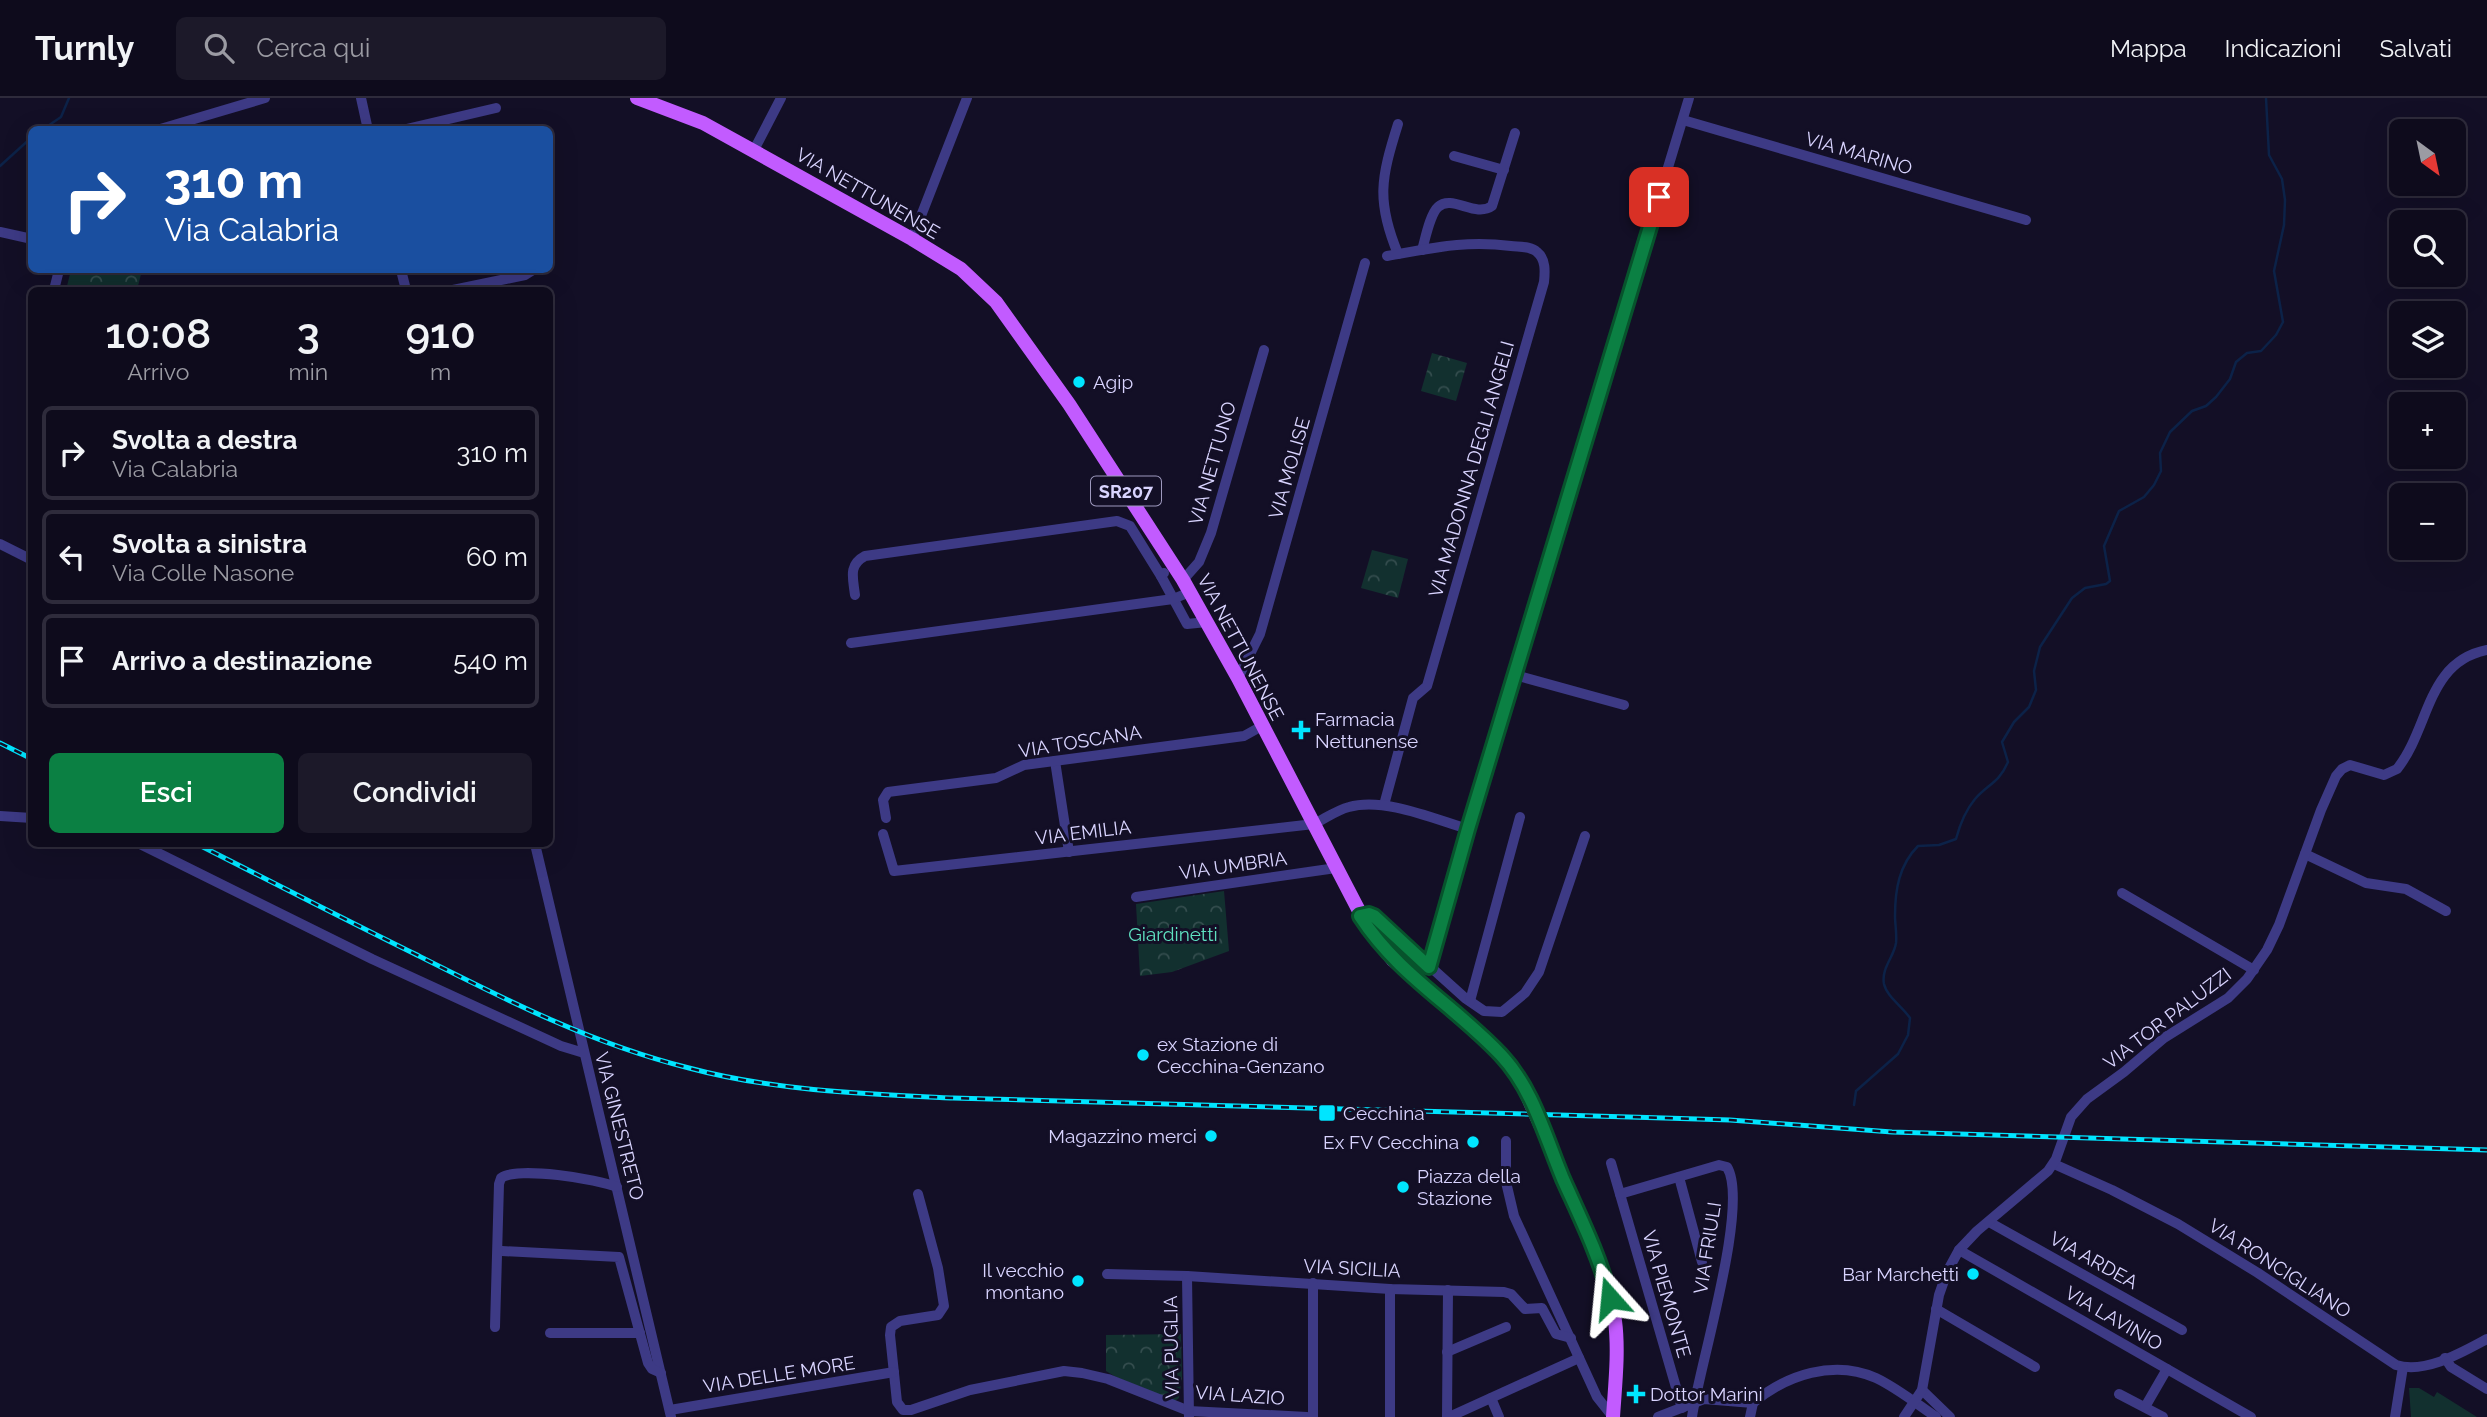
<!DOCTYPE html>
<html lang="it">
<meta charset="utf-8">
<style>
body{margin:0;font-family:Raleway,sans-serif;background:#1c1929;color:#f1f3f6;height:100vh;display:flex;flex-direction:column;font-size:26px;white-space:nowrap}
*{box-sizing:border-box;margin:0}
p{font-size:23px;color:#9b9ba3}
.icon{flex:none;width:38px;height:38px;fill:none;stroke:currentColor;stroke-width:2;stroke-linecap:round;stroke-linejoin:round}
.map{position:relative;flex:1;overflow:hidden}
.drawer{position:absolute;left:28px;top:189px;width:525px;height:560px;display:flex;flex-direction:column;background:#0e0b1c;border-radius:10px;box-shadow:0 7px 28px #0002,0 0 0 2px #2e2b3b}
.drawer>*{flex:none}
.guide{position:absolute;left:28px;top:28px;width:525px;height:147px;border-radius:10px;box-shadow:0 7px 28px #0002,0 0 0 2px #2e2b3b;background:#1a4fa0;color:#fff;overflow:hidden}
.needle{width:46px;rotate:147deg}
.fabs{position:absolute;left:2389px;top:21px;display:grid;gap:14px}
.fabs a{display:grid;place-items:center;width:77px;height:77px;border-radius:10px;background:#0e0b1c;box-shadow:0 7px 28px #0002,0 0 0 2px #2e2b3b;font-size:35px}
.pin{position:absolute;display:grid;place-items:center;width:60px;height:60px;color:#fff;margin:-30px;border-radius:14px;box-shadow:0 4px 10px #0006}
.me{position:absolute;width:77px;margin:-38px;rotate:342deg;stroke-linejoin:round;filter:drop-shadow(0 0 5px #0008)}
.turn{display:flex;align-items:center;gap:24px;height:147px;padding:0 21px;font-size:32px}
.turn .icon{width:91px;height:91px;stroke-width:2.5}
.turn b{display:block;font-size:49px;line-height:60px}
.eta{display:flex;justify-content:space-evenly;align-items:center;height:119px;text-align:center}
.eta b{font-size:42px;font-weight:600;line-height:49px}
.button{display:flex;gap:14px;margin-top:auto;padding:14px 21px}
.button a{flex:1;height:80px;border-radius:10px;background:#0b8043;color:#fff;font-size:28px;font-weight:600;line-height:80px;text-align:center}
.button a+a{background:#1c1929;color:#f1f3f6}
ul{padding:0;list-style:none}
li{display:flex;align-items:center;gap:21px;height:94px;margin:0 14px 10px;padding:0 7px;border:4px solid #2e2b3b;border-radius:10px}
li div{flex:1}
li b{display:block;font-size:26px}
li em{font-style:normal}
header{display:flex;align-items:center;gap:42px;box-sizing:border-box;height:98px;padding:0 35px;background:#0e0b1c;border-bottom:2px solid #2e2b3b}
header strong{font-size:33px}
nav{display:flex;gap:38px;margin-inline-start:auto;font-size:24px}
.search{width:490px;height:63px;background:#1c1929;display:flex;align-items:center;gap:18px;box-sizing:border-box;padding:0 24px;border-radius:10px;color:#9b9ba3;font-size:26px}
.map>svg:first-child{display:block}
.grass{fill:#12302f}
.park{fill:url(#park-crowns)}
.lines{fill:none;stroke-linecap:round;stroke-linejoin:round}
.stream{stroke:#0c2248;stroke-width:2.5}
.minor{stroke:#3d3a85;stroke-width:10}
.major{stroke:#c25bff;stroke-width:14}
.rail-casing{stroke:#00e5ff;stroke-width:5}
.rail{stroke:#130f26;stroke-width:2.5;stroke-dasharray:8;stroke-linecap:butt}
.major-bridge{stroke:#c25bff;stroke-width:14}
.route-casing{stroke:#07532c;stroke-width:18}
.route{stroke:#0b8043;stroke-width:12}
.poi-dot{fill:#00e5ff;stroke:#130f26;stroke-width:2.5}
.labels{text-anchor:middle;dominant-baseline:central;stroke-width:6;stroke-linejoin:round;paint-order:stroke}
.shield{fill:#130f26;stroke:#9e99be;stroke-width:2}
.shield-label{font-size:18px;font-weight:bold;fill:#d9d4ff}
.street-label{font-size:19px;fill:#d9d4ff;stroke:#130f26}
.poi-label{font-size:19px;fill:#d9d4ff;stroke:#130f26;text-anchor:start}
.park-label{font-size:19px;fill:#5fe0c0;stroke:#130f26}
</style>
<header>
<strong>Turnly</strong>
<div class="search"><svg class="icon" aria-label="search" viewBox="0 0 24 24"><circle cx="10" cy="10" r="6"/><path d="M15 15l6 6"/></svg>Cerca qui</div>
<nav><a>Mappa</a><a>Indicazioni</a><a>Salvati</a></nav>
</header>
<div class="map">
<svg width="2487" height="1319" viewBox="0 0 2487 1319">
<defs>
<pattern id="park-crowns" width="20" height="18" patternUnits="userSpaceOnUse" patternTransform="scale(1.75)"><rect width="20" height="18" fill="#12302f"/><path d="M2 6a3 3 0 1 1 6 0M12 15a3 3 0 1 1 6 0" fill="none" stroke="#344d4e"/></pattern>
</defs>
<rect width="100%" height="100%" fill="#130f26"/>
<path class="grass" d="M2409 1290H2419L2434 1299 2437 1294 2477 1319H2411Z"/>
<g class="park">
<path d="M71 172H142L137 192H66Z"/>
<path d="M1432 255 1467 265 1456 303 1421 293Z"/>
<path d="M1372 452 1408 461 1398 500 1361 490Z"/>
<path d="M1224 793 1229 853 1172 874 1140 878 1136 806Z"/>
<path d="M1181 1236 1182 1280 1179 1300 1175 1303 1116 1279 1106 1273V1237Z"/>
</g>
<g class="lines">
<g class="stream">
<path d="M42 32 61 19 69 0"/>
<path d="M0 68 32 39"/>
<path d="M1854 1007 1856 993 1898 956 1908 937 1910 920C1903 909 1887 899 1884 886 1881 870 1894 859 1896 845 1897 836 1895 826 1895 818 1895 792 1899 767 1918 748L1939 747 1956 741C1960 726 1965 713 1975 701 1988 686 1999 685 2008 664L2002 644 2014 624 2029 609 2036 592 2034 573 2040 549 2072 500 2085 490 2106 486 2110 483 2104 448 2119 413 2144 399 2154 387 2161 373 2160 355 2170 334 2192 313 2206 308 2216 299 2230 281 2236 264 2247 255 2261 253 2276 237 2283 224 2274 173 2284 127 2285 102 2282 81 2269 57 2266 0"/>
</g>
<g class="minor">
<path d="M361 0 368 32"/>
<path d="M1683 22 2026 122"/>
<path d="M1398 26C1381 80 1376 103 1398 156"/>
<path d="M157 32 265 0"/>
<path d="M402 32 496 10"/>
<path d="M754 52 781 0"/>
<path d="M1454 58 1504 72"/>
<path d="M0 134 32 141"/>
<path d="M912 141 967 0"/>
<path d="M1422 152C1425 142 1430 116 1438 109 1452 96 1475 120 1492 108L1515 35"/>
<path d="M401 172 406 192"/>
<path d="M54 192 59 172"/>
<path d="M453 192 525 177 533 172"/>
<path d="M32 267V283"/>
<path d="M0 446 32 462"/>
<path d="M1164 475 1161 478 1187 526 1207 524"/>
<path d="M1183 482 1199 464 1211 435 1264 252"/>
<path d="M855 497C853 480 848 467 865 458L1117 423 1130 428 1161 478"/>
<path d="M851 545 1173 501 1190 494"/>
<path d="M1515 577 1624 607"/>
<path d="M1238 580 1260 536 1365 165"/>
<path d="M1055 663 1069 754"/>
<path d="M1384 707 1413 600 1427 588 1544 184C1545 174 1546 161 1537 154 1531 148 1520 149 1511 148 1465 142 1433 150 1387 158"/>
<path d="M0 718 32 720"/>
<path d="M886 720 883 702 888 694 996 680 1024 667 1244 638 1262 628"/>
<path d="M883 736 894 773 1314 726C1326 720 1337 712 1349 709 1384 699 1434 721 1468 731"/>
<path d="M140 746 372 861 561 948 584 955"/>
<path d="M535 746 671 1319"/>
<path d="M2305 756 2366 785 2406 791 2446 813"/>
<path d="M2122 795 2254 872"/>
<path d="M1136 799 1336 770"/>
<path d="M1360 818 1367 816 1374 818 1465 900 1484 913 1502 914 1525 895 1539 874 1585 738"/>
<path d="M1429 869 1468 731 1689 0"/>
<path d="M1470 903 1520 719"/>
<path d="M1506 1043V1084L1514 1118 1597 1299 1613 1319"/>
<path d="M1611 1065 1682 1310"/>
<path d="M2054 1066 2112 1092 2178 1126 2258 1175 2396 1267C2425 1276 2461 1255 2487 1241"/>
<path d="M1679 1079 1702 1164"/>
<path d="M918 1096 938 1170 944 1208 938 1217 900 1223 891 1229 890 1237 897 1304 903 1312H911L970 1292 1064 1273 1082 1275 1108 1281 1189 1313 1307 1319"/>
<path d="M1620 1096 1719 1067 1727 1069C1750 1106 1699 1269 1692 1319"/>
<path d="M1989 1124 2182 1232"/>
<path d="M1959 1152 2251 1319"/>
<path d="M502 1153 619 1159 648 1265 652 1271 661 1275"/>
<path d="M1107 1176 1187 1178 1390 1191 1504 1194 1511 1196 1525 1211 1542 1210 1556 1236 1571 1240"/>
<path d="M1187 1178 1189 1319"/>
<path d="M1313 1185V1319"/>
<path d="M1936 1211 2035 1269"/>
<path d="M495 1229 499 1086 501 1080C517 1068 598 1081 617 1089"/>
<path d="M550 1235H640"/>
<path d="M1447 1254 1506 1229"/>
<path d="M2445 1260 2451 1269 2487 1291"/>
<path d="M1922 1292 1950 1319"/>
<path d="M2119 1296 2163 1319"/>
<path d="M1491 1300 1499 1319"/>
<path d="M2145 1309 2167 1271"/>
<path d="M670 1312 894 1274"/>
<path d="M1390 1319V1191"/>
<path d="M1447 1319 1448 1192"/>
<path d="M1449 1319 1579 1260"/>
<path d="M1658 1319 1704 1301 1753 1305C1786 1277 1834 1261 1876 1280 1897 1290 1917 1306 1936 1319"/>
<path d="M1750 1319 1753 1305"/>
<path d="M1904 1319 1922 1292 1939 1197 1947 1174 1959 1152 1977 1133 2048 1073 2056 1061 2071 1019 2087 1001 2124 974 2164 940 2228 900 2247 881 2267 852 2279 827 2321 712 2336 678 2342 671 2350 667 2384 677 2397 671C2430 630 2426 564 2487 552"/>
<path d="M2395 1319 2403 1269"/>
</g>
<g class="major">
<path d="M637 0 703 25 912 141 961 171 996 204 1069 306 1183 482 1238 580 1370 834 1393 862 1472 931"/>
<path d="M1556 1062C1576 1115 1606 1166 1615 1223 1619 1253 1615 1288 1613 1319"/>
</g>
<g class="rail-casing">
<g id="rail">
<path d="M0 645 32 661"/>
<path d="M197 746C270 783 342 820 415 856 504 901 592 946 689 970 775 993 865 996 953 1000L1664 1020 1730 1022 1892 1034 2487 1052"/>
</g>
</g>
<use href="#rail" class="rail"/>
<path class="major-bridge" d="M1472 931 1503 959 1521 984 1556 1062"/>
</g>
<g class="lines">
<g class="route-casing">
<path id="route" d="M1610 1200C1600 1159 1580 1119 1563 1081 1545 1038 1533 991 1501 957 1454 907 1399 878 1360 818L1369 816 1374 818 1429 869 1468 731 1659 99"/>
</g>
<use href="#route" class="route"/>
</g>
<g class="poi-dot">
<circle cx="1079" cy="284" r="7"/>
<path d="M1297.5 621.5h7v7h7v7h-7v7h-7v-7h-7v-7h7z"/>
<circle cx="1143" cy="957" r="7"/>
<rect x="1318" y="1006" width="18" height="18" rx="3.5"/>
<circle cx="1211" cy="1038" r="7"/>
<circle cx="1473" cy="1044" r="7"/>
<circle cx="1403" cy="1089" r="7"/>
<circle cx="1973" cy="1176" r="7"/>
<circle cx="1078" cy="1183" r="7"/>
<path d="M1632.5 1285.5h7v7h7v7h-7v7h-7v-7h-7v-7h7z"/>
</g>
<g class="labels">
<rect class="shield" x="1091" y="378.5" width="70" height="29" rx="5"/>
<g class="shield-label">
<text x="1126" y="393">SR207</text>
</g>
<g class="street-label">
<text transform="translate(1859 55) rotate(16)">VIA MARINO</text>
<text transform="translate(868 95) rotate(30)">VIA NETTUNENSE</text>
<text transform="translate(1212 365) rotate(-74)">VIA NETTUNO</text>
<text transform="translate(1289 370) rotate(-74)">VIA MOLISE</text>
<text transform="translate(1471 371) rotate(-74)">VIA MADONNA DEGLI ANGELI</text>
<text transform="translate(1241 549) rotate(62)">VIA NETTUNENSE</text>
<text transform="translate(1080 643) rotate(-9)">VIA TOSCANA</text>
<text transform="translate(1083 734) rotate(-7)">VIA EMILIA</text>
<text transform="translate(1233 767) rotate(-8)">VIA UMBRIA</text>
<text transform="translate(2167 920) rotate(-37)">VIA TOR PALUZZI</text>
<text transform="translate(620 1028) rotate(76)">VIA GINESTRETO</text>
<text transform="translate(1707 1150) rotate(-81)">VIA FRIULI</text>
<text transform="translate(2094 1162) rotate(29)">VIA ARDEA</text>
<text transform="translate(1352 1170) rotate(3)">VIA SICILIA</text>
<text transform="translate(2280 1170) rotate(33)">VIA RONCIGLIANO</text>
<text transform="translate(1667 1196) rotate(74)">VIA PIEMONTE</text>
<text transform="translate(2114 1220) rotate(30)">VIA LAVINIO</text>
<text transform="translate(1171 1249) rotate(-91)">VIA PUGLIA</text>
<text transform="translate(779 1276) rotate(-9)">VIA DELLE MORE</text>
<text transform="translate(1240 1297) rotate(4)">VIA LAZIO</text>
</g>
<g class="poi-label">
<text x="1093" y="284">Agip</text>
<text x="1315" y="621">Farmacia<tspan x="1315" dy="22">Nettunense</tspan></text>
<text x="1157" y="946">ex Stazione di<tspan x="1157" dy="22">Cecchina-Genzano</tspan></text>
<text x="1343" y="1015">Cecchina</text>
<text x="1197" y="1038" text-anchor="end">Magazzino merci</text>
<text x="1459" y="1044" text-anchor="end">Ex FV Cecchina</text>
<text x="1417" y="1078">Piazza della<tspan x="1417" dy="22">Stazione</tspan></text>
<text x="1064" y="1172" text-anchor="end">Il vecchio<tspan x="1064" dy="22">montano</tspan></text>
<text x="1959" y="1176" text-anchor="end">Bar Marchetti</text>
<text x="1650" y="1296">Dottor Marini</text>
</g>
<g class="park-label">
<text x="1173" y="836">Giardinetti</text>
</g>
</g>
</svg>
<div class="fabs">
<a><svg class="needle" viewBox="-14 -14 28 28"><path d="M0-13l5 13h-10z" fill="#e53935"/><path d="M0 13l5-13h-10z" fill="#9b9ba3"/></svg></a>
<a><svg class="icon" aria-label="search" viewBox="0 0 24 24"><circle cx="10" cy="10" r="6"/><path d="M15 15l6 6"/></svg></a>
<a><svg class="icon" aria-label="layers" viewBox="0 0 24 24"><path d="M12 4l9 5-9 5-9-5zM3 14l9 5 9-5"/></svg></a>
<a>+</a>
<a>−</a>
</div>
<div class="pin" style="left:1659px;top:99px;background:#d93025"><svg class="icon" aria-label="arrive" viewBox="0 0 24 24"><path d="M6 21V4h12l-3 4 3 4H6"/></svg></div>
<svg class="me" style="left:1610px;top:1200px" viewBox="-20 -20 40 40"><path d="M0-17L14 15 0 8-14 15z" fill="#0b8043" stroke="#fff" stroke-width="4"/></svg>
<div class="guide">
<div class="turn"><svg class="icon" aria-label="right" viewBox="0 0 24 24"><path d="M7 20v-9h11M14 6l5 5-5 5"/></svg><div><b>310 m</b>Via Calabria</div></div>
</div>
<section class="drawer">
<div class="eta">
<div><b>10:08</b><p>Arrivo</p></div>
<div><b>3</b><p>min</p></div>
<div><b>910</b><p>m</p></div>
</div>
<ul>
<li><svg class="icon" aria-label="right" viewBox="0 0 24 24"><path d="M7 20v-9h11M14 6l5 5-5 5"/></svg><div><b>Svolta a destra</b><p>Via Calabria</p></div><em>310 m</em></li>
<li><svg class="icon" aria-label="left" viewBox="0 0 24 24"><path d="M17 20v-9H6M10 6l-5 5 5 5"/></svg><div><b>Svolta a sinistra</b><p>Via Colle Nasone</p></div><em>60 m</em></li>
<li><svg class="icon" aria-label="arrive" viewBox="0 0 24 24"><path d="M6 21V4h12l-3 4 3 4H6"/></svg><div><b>Arrivo a destinazione</b></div><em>540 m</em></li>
</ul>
<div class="button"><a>Esci</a><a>Condividi</a></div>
</section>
</div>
